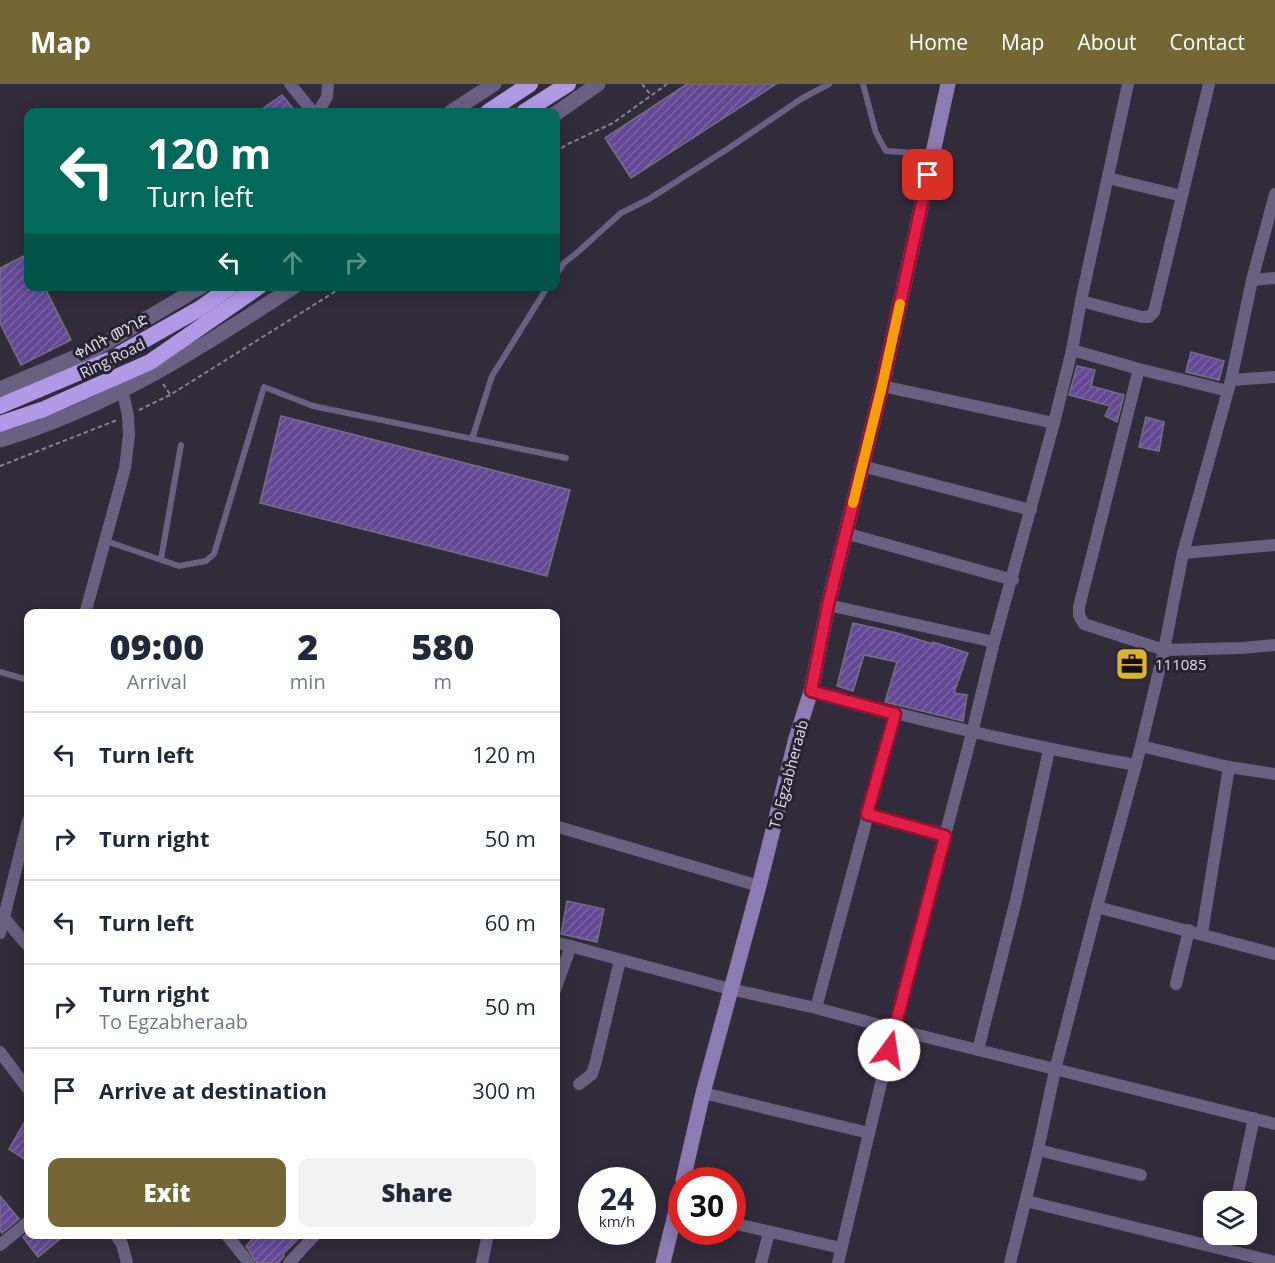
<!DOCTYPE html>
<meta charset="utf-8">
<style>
body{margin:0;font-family:"Open Sans","Noto Sans Ethiopic",sans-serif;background:#f2f2f3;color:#1f2937;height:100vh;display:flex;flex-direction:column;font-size:22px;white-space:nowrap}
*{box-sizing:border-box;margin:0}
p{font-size:20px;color:#747a83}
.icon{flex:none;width:33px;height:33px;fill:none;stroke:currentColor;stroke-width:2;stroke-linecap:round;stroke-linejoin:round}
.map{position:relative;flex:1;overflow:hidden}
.sheet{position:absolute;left:24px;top:525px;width:536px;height:630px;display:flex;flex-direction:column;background:#fff;border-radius:12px;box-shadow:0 3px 15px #0003}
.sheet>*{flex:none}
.banner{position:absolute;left:24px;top:24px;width:536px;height:183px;border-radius:12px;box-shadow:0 3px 15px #0003;background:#00695c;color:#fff;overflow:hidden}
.buttons{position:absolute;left:1203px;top:1107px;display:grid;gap:12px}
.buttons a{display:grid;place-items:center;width:54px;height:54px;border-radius:12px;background:#fff;box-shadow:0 3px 15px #0003;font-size:30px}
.speed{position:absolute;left:578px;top:1083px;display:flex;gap:12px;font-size:30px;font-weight:700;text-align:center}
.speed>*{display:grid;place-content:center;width:78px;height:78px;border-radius:50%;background:#fff;box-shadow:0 3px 15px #0003;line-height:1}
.speed small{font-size:15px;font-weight:400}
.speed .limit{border:9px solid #d22;background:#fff;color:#111}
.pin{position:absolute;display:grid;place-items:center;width:51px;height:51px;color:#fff;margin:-26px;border-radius:12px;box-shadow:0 3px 9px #0006}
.me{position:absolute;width:66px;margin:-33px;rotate:14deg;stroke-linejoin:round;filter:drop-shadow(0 0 4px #0008)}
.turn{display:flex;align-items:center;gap:21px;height:126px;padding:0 24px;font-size:27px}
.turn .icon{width:78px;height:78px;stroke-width:2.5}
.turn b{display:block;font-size:42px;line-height:51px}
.lanes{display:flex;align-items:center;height:57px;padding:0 24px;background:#0003;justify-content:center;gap:30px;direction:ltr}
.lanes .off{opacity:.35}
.eta{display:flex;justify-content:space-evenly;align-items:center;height:102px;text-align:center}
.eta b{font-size:36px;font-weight:800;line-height:42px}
.action{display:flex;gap:12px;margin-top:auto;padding:12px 24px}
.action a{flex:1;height:69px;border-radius:12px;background:#746735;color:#fff;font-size:24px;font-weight:800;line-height:69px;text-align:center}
.action a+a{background:#f2f2f3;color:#1f2937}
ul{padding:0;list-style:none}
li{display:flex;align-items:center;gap:18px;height:84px;padding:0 24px;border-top:2px solid #e0e1e3}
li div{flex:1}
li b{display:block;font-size:22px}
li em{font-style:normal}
header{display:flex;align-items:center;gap:36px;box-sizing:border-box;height:84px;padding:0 30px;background:#746735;color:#fff}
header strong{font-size:28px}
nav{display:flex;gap:33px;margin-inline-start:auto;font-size:21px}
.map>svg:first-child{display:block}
.building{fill:url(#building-hatch);stroke:#756f83;stroke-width:1.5}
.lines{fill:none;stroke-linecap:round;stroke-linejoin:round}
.path{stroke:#888392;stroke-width:2;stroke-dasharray:4.5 3;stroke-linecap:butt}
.service{stroke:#6b6082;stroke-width:6}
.minor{stroke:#6b6082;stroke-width:12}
.tertiary{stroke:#6b6082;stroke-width:15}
.secondary{stroke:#8d7bb1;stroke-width:15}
.trunk{stroke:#b299e6;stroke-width:16}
.route-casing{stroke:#92132f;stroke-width:15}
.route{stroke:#e11d48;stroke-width:10}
.slow{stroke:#f59e0b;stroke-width:10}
.labels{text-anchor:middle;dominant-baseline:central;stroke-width:6;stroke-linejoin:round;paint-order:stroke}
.street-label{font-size:15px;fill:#e1dde9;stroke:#272232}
.poi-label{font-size:15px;fill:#e1dde9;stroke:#272232;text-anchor:start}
</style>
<header>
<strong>Map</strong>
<nav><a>Home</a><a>Map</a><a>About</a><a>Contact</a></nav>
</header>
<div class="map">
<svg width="1275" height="1179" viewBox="0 0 1275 1179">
<defs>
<pattern id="building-hatch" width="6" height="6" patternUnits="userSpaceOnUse" patternTransform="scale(1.5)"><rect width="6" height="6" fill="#654995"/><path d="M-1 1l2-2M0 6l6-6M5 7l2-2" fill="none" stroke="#7b63a4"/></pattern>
</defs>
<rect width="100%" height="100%" fill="#312b3c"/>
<g class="building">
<path d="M687 0H776L631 94 605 54Z"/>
<path d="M282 11 296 28H258Z"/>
<path d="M28 170V202H44L71 256 21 281 0 239V184Z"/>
<path d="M1191 268 1224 277 1219 296 1186 288Z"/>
<path d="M1077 282 1095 286 1091 302 1124 311 1117 338 1105 332 1110 322 1069 311Z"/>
<path d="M281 332 570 406 547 492 260 419Z"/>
<path d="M1146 333 1164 338 1159 367 1139 363Z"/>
<path d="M853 539 897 549 933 560V558L968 569 954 609 967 611 963 637 885 618 897 578 864 571 853 607 837 602Z"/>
<path d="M567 817 604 825 597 858 561 850Z"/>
<path d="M28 1032V1068L24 1075 9 1065Z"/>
<path d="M0 1112 19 1135 2 1149 0 1146Z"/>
<path d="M26 1150H66L38 1173 23 1153Z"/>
<path d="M257 1150H303L283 1170 284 1172 278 1179H257L246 1162Z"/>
</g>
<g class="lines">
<g class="path">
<path d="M642 0 651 11"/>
<path d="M555 68 568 60 613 39 667 0"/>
<path d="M163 300 170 310"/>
<path d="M139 326 170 311 344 202"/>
<path d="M0 382 117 336"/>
</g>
<g class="service">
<path d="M863 0 876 49 886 67 932 70"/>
<path d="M555 192 564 179 579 167 621 129 649 115 729 64 801 15 829 0"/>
<path d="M472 355 492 292 548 202"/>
<path d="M106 457 179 482 206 477 214 470 264 303 313 322 566 374"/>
<path d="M161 475 181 361"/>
<path d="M0 588 28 596"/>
</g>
<g class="minor">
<path d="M290 0 313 28"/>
<path d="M1128 0 1081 217 1072 266 1054 339 994 558 972 649 894 945 1275 1040"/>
<path d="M318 28 327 13 328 0"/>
<path d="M1108 94 1182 112"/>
<path d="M1252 196 1275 194"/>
<path d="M1081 217 1142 233H1149L1154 228 1209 0"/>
<path d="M1072 266 1139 285 1228 307"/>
<path d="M1139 285 1079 523V531L1084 540 1164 566 1242 564 1275 561"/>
<path d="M1231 296 1275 293"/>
<path d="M882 302 1054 339"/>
<path d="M862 382 1031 426"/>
<path d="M845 449 1013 496"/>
<path d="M1183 469 1275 461"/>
<path d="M828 521 994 558"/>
<path d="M85 530 125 384 129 351 128 332 121 300"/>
<path d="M811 607C918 636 1026 662 1136 681"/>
<path d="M1141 662 1229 683 1275 690"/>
<path d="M868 730 945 751"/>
<path d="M555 742 759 802"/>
<path d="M1097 823 1275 870"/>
<path d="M4 834 28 862"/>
<path d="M0 849 28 737"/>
<path d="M1202 849 1229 683"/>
<path d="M555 858 730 905 816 924 894 945 838 1179"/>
<path d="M1176 900 1189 846"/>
<path d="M555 906 571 862"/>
<path d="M816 924 895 630"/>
<path d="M978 966 1016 816 1049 666"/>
<path d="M0 968 28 1005"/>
<path d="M579 1000 592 990 596 977 620 876"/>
<path d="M703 1009 869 1049"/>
<path d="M1038 1066 1141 1091"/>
<path d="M1026 1117 1275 1178"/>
<path d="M1236 1118 1254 1034"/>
<path d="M732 1139 841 1164"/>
<path d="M115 1150 122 1160 127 1179"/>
<path d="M226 1150 249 1179"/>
<path d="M0 1161 28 1138"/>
<path d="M1225 1165 1229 1150"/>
<path d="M289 1179 316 1150"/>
<path d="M482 1179 488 1150"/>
<path d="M761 1179 769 1149"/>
<path d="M1010 1179 1038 1066 1055 986 1097 823 1141 662 1164 566 1183 469 1231 296 1252 196 1275 110"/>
</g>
<g class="tertiary">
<path d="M451 28 494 0"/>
<path d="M555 30 598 0"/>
<path d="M0 305 95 265 202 202"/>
<path d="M0 356C108 324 201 264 295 202"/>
</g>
<g class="secondary">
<path d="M683 1096 703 1009 759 802 796 654 811 607 828 521 882 302 948 0"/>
<path d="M663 1179 681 1106"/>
</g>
<g class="trunk">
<path d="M488 28 530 0"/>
<path d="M524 28 568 0"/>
<path d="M0 322 111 275 199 225 232 202"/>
<path d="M0 340 44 325 150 278 260 202"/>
</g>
</g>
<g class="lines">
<g class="route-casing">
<path id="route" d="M889 966 945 752 867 730 895 630 811 607 828 521 882 302 928 91"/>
</g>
<use href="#route" class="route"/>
<path class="slow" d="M853 419 882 302 900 220"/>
</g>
<defs>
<g id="office-square" transform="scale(1.725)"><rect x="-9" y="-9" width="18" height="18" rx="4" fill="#dcb233" stroke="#272232"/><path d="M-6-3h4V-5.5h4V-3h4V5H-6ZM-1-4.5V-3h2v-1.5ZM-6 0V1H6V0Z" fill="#111"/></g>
</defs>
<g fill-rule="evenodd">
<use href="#office-square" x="1132" y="580"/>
</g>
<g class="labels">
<g class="street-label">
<text transform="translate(111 252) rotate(-27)">ቀለበት መንገድ</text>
<text transform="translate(112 274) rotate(-26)">Ring Road</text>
<text transform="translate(788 690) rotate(-75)">To Egzabheraab</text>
</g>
<g class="poi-label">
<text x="1155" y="580">111085</text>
</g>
</g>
</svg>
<div class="buttons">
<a><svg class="icon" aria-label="layers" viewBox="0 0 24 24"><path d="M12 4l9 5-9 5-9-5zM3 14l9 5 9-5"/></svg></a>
</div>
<div class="speed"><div>24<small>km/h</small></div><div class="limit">30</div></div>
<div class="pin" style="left:928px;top:91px;background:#d93025"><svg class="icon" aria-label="arrive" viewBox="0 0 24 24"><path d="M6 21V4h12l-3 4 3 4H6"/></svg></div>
<svg class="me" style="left:889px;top:966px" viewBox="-20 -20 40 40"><circle r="19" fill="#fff"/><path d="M0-13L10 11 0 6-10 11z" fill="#e11d48"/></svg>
<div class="banner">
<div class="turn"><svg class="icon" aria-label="left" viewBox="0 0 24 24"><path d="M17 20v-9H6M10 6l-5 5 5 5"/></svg><div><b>120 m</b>Turn left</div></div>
<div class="lanes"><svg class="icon" aria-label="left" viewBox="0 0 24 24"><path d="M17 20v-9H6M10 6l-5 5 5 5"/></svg><svg class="icon off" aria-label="ahead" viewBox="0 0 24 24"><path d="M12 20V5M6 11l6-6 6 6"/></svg><svg class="icon off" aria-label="right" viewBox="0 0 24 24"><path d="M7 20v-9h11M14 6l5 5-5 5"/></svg></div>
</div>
<section class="sheet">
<div class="eta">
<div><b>09:00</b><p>Arrival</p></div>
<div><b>2</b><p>min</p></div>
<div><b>580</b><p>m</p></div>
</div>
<ul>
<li><svg class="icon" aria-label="left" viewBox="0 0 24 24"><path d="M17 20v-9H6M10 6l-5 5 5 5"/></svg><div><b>Turn left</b></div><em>120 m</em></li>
<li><svg class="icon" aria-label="right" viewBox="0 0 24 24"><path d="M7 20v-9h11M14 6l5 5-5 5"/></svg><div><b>Turn right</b></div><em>50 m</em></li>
<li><svg class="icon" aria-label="left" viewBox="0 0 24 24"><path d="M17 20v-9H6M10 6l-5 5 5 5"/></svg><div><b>Turn left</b></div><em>60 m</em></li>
<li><svg class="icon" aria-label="right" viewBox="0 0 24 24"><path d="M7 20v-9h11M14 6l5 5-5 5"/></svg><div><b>Turn right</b><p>To Egzabheraab</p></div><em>50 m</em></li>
<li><svg class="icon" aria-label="arrive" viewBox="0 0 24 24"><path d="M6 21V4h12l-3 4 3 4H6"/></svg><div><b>Arrive at destination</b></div><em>300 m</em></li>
</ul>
<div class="action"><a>Exit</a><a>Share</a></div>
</section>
</div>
